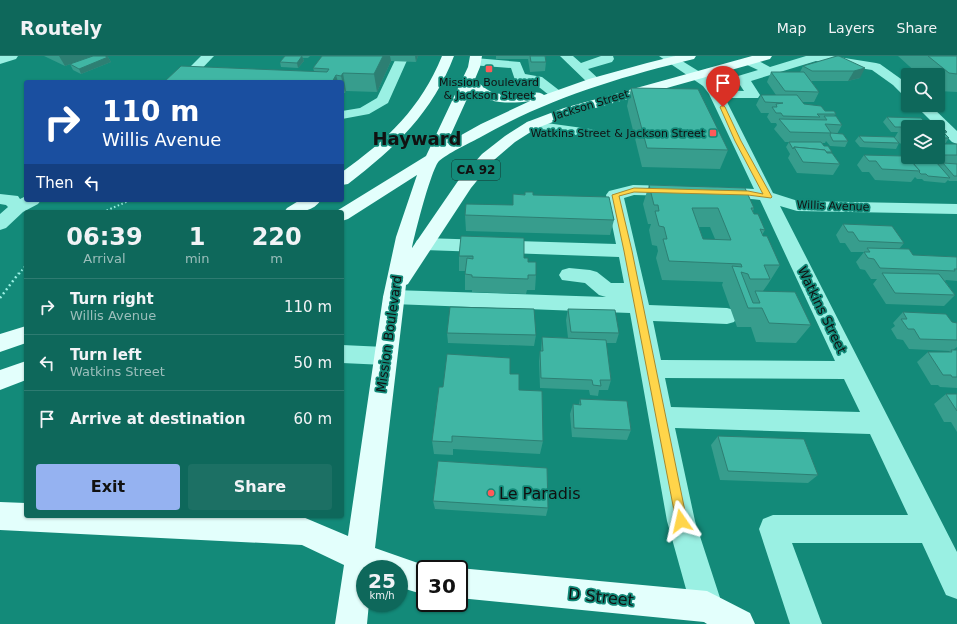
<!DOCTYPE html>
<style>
body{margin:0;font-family:"DejaVu Sans",sans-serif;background:#1c7064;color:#f1f3f6;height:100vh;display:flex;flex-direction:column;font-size:15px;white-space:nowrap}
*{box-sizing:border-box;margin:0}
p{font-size:13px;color:#9bbebb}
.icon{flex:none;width:22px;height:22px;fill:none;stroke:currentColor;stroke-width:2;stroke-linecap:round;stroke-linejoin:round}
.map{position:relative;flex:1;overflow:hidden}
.side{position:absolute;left:24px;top:154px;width:320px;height:308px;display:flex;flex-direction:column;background:#0e685b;border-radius:4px;box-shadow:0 1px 3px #0004}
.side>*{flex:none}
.top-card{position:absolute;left:24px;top:24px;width:320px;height:122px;border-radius:4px;box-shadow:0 1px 3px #0004;background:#1a4fa0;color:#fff;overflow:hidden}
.fabs{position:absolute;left:901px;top:12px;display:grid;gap:8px}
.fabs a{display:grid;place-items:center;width:44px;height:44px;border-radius:4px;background:#0e685b;box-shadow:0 1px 3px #0004;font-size:20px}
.speed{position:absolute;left:356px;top:504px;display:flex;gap:8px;font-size:20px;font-weight:700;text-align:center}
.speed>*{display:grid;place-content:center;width:52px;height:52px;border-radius:50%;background:#0e685b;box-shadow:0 1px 3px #0004;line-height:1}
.speed small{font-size:10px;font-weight:400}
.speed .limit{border:2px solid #111;border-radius:6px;background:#fff;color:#111}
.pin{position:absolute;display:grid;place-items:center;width:34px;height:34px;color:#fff;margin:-41px -17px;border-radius:50% 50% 50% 0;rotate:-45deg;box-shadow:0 0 4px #0007}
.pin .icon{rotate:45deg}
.me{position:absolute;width:44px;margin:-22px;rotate:349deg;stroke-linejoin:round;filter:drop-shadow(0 0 3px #0008)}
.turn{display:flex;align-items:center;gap:14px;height:84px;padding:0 12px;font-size:18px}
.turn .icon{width:52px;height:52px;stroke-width:2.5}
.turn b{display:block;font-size:28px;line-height:34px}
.then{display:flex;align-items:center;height:38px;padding:0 12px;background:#0003;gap:8px;font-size:15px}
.eta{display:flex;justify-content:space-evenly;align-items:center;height:68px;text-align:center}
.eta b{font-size:24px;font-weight:600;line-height:28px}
.primary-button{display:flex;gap:8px;margin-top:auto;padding:8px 12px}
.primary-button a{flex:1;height:46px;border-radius:4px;background:#95b2f1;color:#111;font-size:16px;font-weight:600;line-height:46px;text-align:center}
.primary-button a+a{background:#1c7064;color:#f1f3f6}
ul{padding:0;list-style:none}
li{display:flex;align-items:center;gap:12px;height:56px;padding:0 12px;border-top:1px solid #2e7b71}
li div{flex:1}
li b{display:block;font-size:15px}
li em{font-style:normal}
header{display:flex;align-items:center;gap:24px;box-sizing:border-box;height:56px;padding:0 20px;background:#0e685b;border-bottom:1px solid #2e7b71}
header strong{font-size:19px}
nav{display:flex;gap:22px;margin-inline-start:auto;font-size:14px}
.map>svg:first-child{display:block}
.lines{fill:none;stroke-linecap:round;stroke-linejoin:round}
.path-far1{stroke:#9af0e3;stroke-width:2;stroke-dasharray:1.5 2.5;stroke-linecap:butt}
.path{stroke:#9af0e3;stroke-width:2.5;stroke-dasharray:2 3;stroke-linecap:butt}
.minor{fill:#9af0e3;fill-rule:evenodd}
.major{fill:#e3fffc;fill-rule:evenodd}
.wall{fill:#379d8d;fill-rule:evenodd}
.shaded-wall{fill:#2d7f73}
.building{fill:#40b6a4;stroke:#2d7f73;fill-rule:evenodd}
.route{fill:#ffd54a;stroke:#a68a30}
.poi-dot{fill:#ff5a59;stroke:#138a79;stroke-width:1.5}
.labels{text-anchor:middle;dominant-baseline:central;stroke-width:3.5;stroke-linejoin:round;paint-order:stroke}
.far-poi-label{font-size:11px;fill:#111;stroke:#138a79}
.far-street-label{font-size:11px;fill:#111;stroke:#138a79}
.shield{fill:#138a79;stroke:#123530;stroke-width:1}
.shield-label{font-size:12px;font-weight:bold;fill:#111}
.street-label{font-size:13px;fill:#111;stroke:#138a79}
.near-poi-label{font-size:16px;fill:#111;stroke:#138a79;text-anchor:start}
.near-street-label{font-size:16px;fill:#111;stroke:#138a79}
.far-town-label{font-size:18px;font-weight:bold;fill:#111;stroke:#138a79}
</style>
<header>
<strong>Routely</strong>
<nav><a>Map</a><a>Layers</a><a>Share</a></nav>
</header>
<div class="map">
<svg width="957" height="568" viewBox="0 0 957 568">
<rect width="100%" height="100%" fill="#138a79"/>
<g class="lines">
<g class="path-far1">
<path d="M103 156 131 144"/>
<path d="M19 218 26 209"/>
</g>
<path class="path" d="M0 242 19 217"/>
<g class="minor">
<path d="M0 0H18L16 3 0 8Z"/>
<path d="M201 0H214L189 26H175Z"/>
<path d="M397 0H409L388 47 369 58 342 63V55L360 52 377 42Z"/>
<path d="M560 0H573L581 7 601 0H613L614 3 612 6 588 13 601 25 599 28H589Z"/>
<path d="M659 0H674L713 24 720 34 744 35 736 23 738 20 758 14 745 8 743 5 745 2H753L770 11 806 0H832L876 7 880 8 908 28V40L903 39 893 29 872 14 816 5 751 25 760 39 758 42H725L773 137 798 145 957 148V158L797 155 780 150 957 496V543L946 539 922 487H792L822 568H790L759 473 763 463 773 459H908L870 378 675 372 695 465 723 551 718 562 707 567 696 562 691 551 667 465 630 257 393 248 386 246 383 241 386 236 393 234 606 241 599 239 585 227 562 224 559 219 562 214 569 212 590 214 597 216 611 227H624L619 201 424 194 417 192 415 188 417 184 424 182 616 188 606 139 609 135 633 129 676 130 682 131 684 135 682 139 676 140 634 139 624 142 649 249 727 252 734 254 738 260 734 266 727 268 653 265 661 304 835 305 760 144C744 141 727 144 711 140L709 136 711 132 717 131 754 133 709 38 703 30ZM665 322 844 323 860 356 671 351Z"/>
<path d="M475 2 520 6 525 18 542 21 564 38 562 41C550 44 544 33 534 28 529 25 521 25 515 24L511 12 471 9 469 6 471 3Z"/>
<path d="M915 49H930L957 75V88L952 86Z"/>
<path d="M532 65 590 73 595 74 597 77 595 80 590 81 527 72 525 69 527 66Z"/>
<path d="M0 138 18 140 20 143 26 140V144H41L38 148 23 156 6 172 0 174V158L8 151 6 149 0 148Z"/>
<path d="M342 289 385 291 393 294 396 300 393 306 385 309 342 307Z"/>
</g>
<g class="major">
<path d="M442 0H454C433 56 395 92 348 128L342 129V116C387 84 421 52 442 0Z"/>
<path d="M470 0H482L480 11 475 23C481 29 487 35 495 37 508 41 537 32 544 39L589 23 647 7 675 0H696L694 3C617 22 549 42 479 82 469 87 447 98 439 105 431 114 415 177 412 192L458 125 482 98 505 80 527 66 564 52 752 0H772L770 3 574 58 537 72 515 86 494 104 471 132 408 228 406 229 375 492 435 513H425V539L399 531V513H365V547H369L367 568H335L344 509 302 489 0 474V446L26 447V460L303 461 348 480 383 241 396 181 417 119 348 163 342 165V156H335L426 100 468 11ZM471 34C489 48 508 48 530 45L481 68 447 87Z"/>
<path d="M300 144H321C312 157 298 156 284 156L287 152Z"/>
<path d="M26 270V287L0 296V278Z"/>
<path d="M26 305V324L0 334V314Z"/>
<path d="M459 512 707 535 750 557 755 568H707L704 566 459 542V513H456Z"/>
</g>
</g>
<g class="wall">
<path d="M44 0H92L65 10Z"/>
<path d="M285 0H310L308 2H303L304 5 298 12 281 11 280 6Z"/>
<path d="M322 0H418L416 6 391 5 377 36 346 35 345 37H342V26H164L314 15 313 12Z"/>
<path d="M496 0H545L546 6 545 15 530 16 528 3H496Z"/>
<path d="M839 0 860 22 848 25H811L819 36 814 46H802L804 48 836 58 834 60 842 69 837 78 848 85 845 91 830 90 826 85 825 87H822L824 90 832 96 831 97 840 108 833 119 797 117 788 102 790 98 786 91 789 86H785L774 73 777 69 776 67H771L767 61 769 57H761L756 49 761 39H776L767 26 771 16H800L803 10Z"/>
<path d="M898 0H957V36L938 35V19H919Z"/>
<path d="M108 1 111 6 81 18 73 14 70 8Z"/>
<path d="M631 32 728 94 720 113 642 111 627 50Z"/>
<path d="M887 61 926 67 925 69 908 71V92H906L902 88 899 87 896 93 860 91 855 85 859 80 895 81 898 76H891L883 66Z"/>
<path d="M938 71 947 76 945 78 949 82 945 88H957V125H949L948 124 945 127 924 125 922 123H917L915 121 911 126 875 124 869 116H862L857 109 864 99 908 106 903 100 908 92V101H938Z"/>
<path d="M649 129 754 152 753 155 754 158 765 174 762 179 780 209 768 228 763 235 811 269 796 287 756 286 751 271H737L722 229 723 226 662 224 656 202 658 195 657 190 652 189 649 174 651 168H648L643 148ZM699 171H710L715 183H703Z"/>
<path d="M513 138 533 139 614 164 610 179 466 175 465 159 513 149Z"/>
<path d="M843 168 904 187 899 193 913 199 957 201V225L946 224 945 225 955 239 944 250 886 248 873 228 877 223H871L865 214 860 213 856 206 864 196H851L845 187H840L836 179Z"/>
<path d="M459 200 524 202 528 206 536 219 535 234H527L526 238 472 236V234H465V215H459Z"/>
<path d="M568 253 619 277 616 287H606L611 324 608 334H599L598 340 590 339 589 334 540 332 539 305 540 295H541L542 281 568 282 566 264Z"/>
<path d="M903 256 957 267V291L953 294H957V332L940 331 938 329H931L917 306 928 296H949L950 295 909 293 903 284 897 283 891 273 895 270 893 267Z"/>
<path d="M447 277 536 279 534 290 448 287Z"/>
<path d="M510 318 519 334 543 385 540 398 453 393V399L434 398 432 385 443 331Z"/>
<path d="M946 338H957V376L951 366H944L934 348Z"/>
<path d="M580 343 631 374 627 384 572 381 570 358 573 348 579 349Z"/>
<path d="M718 380 818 419 808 427 720 424 711 389Z"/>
<path d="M433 445 548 452 546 460 435 453Z"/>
</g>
<g class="shaded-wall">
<path d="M59 0H92L65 10Z"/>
<path d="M302 0 304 5 298 12 297 7Z"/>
<path d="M383 0H390L391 5 377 36 374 18Z"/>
<path d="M415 0H418L416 6Z"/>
<path d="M108 1 111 6 81 18 79 13Z"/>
<path d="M865 12 860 22 848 25 854 15Z"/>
<path d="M343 17 346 35 345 37 341 20Z"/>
<path d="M336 19 338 26H332Z"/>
</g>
<g class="building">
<path d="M93 0H105L108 1 79 13 70 8Z"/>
<path d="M285 0H302L297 7 280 6Z"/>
<path d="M322 0H383L374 18 343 17 341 20 336 19 332 26H164L181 10 327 16 329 13 313 12Z"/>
<path d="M530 0H545L546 6H531Z"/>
<path d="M837 0H839L865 12 854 15H812L803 10Z"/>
<path d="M928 0H957V18L949 17Z"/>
<path d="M771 16H804L819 36 785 35Z"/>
<path d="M631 32 698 33 728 94 647 92Z"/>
<path d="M761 39H797L804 48 821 50 825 55H834L836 58H817L820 61 783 60 781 57H776L772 51H777L776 48 783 47 765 46Z"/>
<path d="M824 60H836L842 69 825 68 831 77 790 76 779 63 827 64Z"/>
<path d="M887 61 921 62 926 67H923L925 70H910L909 69 903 70 904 71H895Z"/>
<path d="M909 69 910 70H932L938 71H908V77H905L901 72H905L903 70Z"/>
<path d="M938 71 943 72 947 76H943L949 82H938Z"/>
<path d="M831 77 843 78 848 85H833L830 79Z"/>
<path d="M859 80 894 81 899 87 864 86Z"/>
<path d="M789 86H821L824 90H828L832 96H826L825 94 794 91 793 93Z"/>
<rect x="938" y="88" width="19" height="11"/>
<path d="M794 91 825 94 827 97H832L840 108 803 106Z"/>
<path d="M864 99 903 100 909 107H913L920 115 882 113 876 105H869Z"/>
<path d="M907 105 936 106 950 122 928 120 926 118H921L919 116 920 115 913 107H909Z"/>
<path d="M943 107 957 108V120H954Z"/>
<path d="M649 129 745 132 754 152H751L754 158H758L765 174 760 173 763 180H767L780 209H764L770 223H750L748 218 741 216 753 247H760L755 235 795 236 811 269 769 267 762 252H748L732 210 742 211 741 208 669 205 663 183H667L664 171 659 170 655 155H659L658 149H654ZM692 152H718L731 184 703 183Z"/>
<path d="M525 136H533V139L609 141 614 164 465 159 466 148 513 149V138L525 139Z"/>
<path d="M843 168 892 170 904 187 859 185 853 176H848Z"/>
<path d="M461 180 524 182V202H528V206H536V219H528V223L472 221V219L465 218 467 202 473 203V200H459Z"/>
<path d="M867 192 909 193 913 199 957 201V213H954L955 215 880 212 874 203 868 202 864 196H870Z"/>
<path d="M882 217 939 218 955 239 895 237Z"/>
<path d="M450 251 534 253 536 279 447 277Z"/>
<path d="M568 253 615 254 619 277 571 276Z"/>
<path d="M903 256 946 258 952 266 957 267V284L920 283 914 273H908L901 263H907Z"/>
<path d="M542 281 606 284 611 324H600L601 330 593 329 592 324 541 322 540 295H543Z"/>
<path d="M951 294H957V321H952L951 319H943L928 296H952Z"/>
<path d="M447 298 510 302V318H519V334L542 335 543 385 452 380V386L432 385 439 331H443Z"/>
<path d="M946 338H957V355Z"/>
<path d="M580 343 627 345 631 374 574 372 573 348 581 349Z"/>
<path d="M718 380 804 383 818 419 728 415Z"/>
<path d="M438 405 547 412 548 452 433 445Z"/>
</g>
<path class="route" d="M723 49 725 51 741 85 772 141 771 142 748 139 634 136 619 140 632 195 687 465 686 470 681 471 677 470 676 465 624 195 612 139 634 132 748 135 763 138 735 85 720 51Z"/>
<g class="poi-dot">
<rect x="485" y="9" width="8" height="8" rx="2"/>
<rect x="709" y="73" width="8" height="8" rx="2"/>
<circle cx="491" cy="437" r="4"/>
</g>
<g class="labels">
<g class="far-poi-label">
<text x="489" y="26">Mission Boulevard<tspan x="489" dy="13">&amp; Jackson Street</tspan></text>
<text x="705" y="77" text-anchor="end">Watkins Street &amp; Jackson Street</text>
</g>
<g class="far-street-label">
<text transform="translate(591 49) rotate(-17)">Jackson Street</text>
<text transform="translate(833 150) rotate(2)">Willis Avenue</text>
</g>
<rect class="shield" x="452" y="104" width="48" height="20" rx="3"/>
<g class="shield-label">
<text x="476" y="114">CA 92</text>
</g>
<g class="street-label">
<text transform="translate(822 254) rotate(64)">Watkins Street</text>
<text transform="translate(389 278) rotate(-82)">Mission Boulevard</text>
</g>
<g class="near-poi-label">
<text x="499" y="437">Le Paradis</text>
</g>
<g class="near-street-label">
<text transform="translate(601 541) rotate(6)">D Street</text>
</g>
<g class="far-town-label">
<text x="417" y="82">Hayward</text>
</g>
</g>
</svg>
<div class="fabs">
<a><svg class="icon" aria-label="search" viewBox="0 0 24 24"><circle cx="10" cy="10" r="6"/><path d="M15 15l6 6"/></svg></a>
<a><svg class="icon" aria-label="layers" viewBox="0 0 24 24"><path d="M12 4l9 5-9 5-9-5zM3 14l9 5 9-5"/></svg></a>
</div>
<div class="speed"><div>25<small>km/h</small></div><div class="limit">30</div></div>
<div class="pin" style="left:723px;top:51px;background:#d93025"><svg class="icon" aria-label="arrive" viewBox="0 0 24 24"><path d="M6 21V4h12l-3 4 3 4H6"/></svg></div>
<svg class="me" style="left:681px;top:465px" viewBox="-20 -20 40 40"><path d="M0-17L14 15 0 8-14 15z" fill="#ffd54a" stroke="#fff" stroke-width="4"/></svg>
<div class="top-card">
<div class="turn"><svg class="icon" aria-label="right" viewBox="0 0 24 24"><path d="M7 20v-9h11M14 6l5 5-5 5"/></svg><div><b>110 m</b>Willis Avenue</div></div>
<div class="then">Then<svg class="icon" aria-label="left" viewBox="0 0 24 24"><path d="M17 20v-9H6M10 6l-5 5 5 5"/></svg></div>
</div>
<section class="side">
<div class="eta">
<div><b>06:39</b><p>Arrival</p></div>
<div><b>1</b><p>min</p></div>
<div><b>220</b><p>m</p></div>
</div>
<ul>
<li><svg class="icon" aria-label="right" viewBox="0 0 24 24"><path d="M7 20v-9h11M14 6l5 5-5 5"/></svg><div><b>Turn right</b><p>Willis Avenue</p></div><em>110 m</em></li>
<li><svg class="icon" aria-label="left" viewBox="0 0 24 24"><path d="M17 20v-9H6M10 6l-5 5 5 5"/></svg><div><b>Turn left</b><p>Watkins Street</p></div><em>50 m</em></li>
<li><svg class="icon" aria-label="arrive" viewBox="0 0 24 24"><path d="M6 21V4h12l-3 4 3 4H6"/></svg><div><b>Arrive at destination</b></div><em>60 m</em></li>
</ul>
<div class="primary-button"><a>Exit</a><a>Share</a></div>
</section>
</div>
